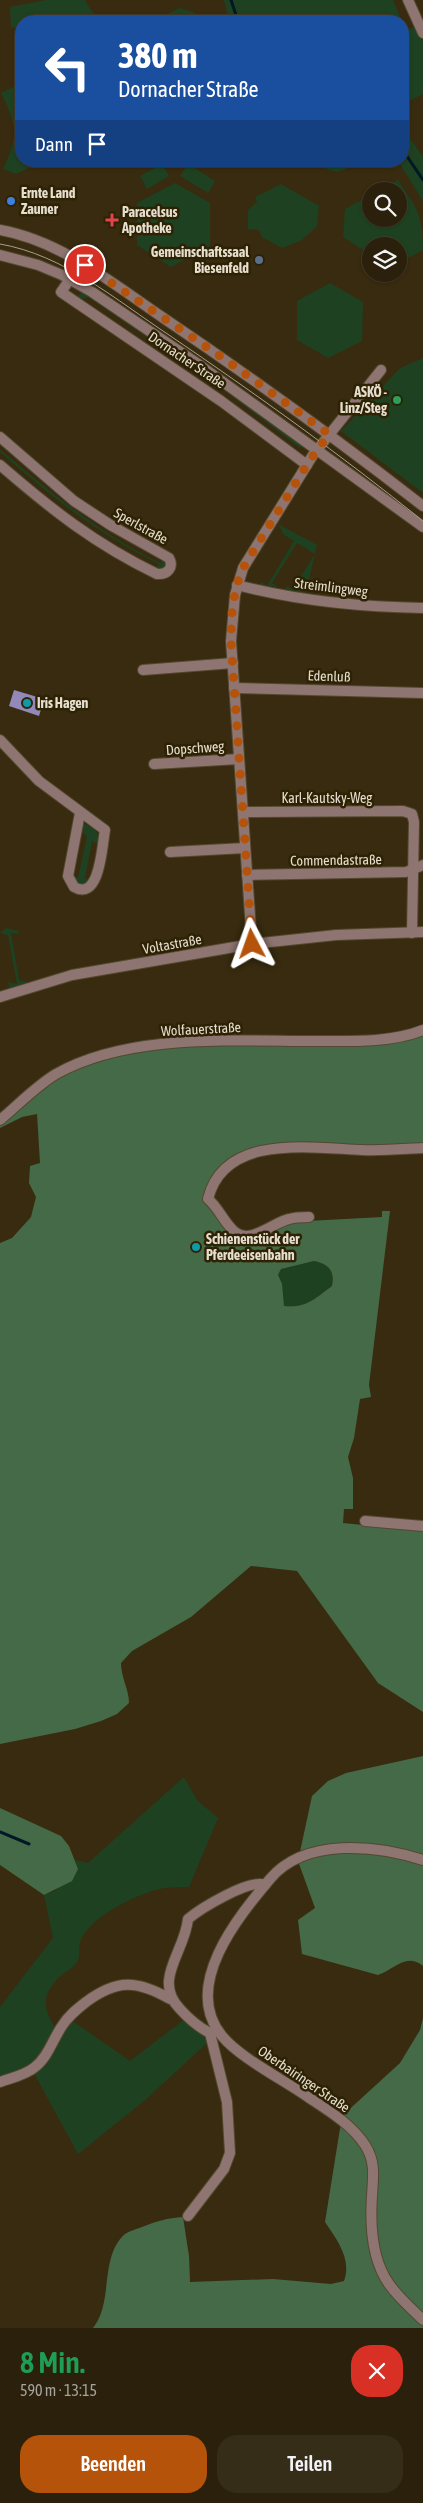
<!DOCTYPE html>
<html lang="de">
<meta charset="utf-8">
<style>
body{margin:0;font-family:"Asap Condensed",sans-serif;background:#362d19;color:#f1f3f6;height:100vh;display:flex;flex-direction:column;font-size:19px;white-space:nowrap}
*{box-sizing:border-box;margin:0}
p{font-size:16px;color:#a5a39d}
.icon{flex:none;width:28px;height:28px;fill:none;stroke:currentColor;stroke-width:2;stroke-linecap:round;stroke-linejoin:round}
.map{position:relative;height:2328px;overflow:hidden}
.details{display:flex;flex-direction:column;background:#2a200b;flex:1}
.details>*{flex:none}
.banner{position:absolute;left:15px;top:15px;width:394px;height:152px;border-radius:20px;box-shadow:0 1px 4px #0004,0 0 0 1px #463e2c;background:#1a4fa0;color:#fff;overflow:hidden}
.controls{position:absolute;left:362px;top:182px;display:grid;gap:10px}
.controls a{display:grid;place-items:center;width:45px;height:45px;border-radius:50%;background:#2a200b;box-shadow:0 1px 4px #0004,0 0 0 1px #463e2c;font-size:25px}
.pin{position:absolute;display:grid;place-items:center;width:42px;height:42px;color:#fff;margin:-21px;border:2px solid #fff;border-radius:50%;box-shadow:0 1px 5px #0007}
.me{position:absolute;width:55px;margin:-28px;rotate:356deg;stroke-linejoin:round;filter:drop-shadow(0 0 4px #0008)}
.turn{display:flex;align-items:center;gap:18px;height:105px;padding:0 20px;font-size:22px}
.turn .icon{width:65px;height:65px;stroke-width:2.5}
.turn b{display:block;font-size:35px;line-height:42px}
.then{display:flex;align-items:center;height:48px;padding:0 20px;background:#0003;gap:10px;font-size:19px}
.round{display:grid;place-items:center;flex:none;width:52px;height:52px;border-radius:20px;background:#362d19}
.summary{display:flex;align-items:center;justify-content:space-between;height:85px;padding:0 20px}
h1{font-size:30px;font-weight:600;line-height:38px;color:#1e9e55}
.action{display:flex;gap:10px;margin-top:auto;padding:10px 20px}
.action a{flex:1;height:58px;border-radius:20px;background:#b45309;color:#fff;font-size:20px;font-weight:600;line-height:58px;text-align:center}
.action a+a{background:#362d19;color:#f1f3f6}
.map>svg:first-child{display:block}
.green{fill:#1e4221}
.forest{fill:#456a47;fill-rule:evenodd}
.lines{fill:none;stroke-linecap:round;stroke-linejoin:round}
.stream{stroke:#001826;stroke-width:3}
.building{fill:#9289b8}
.minor-casing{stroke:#54482e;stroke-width:12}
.tertiary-casing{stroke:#54482e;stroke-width:12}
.minor{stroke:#8e7571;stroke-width:10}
.tertiary{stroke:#8e7571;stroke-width:10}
.tram{stroke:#a89e8a;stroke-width:1}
.route{stroke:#b45309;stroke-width:9;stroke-dasharray:0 16.2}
.shop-dot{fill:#3f7fe0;stroke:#2e2205;stroke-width:2}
.health-dot{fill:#e0444e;stroke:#2e2205;stroke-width:2}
.service-dot{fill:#5c6f8a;stroke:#2e2205;stroke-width:2}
.leisure-dot{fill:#2e9e5b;stroke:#2e2205;stroke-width:2}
.culture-dot{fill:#0f9aa8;stroke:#2e2205;stroke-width:2}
.labels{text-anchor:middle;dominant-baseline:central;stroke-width:5;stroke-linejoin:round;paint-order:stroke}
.poi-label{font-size:14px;font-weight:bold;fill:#e6dece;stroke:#2e2205;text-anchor:start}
.street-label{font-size:14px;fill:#e6dece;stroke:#2e2205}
</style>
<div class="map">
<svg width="423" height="2328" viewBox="0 0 423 2328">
<rect width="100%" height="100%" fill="#382b0f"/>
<g class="green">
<path d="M46 0H85L92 12 104 21H21V27L11 28 10 7Z"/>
<path d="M224 0H393L402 21H229Z"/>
<path d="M180 8 193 12 205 21H151Z"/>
<path d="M402 24 405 30 418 26 423 39V94L403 104Z"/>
<path d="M19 84 21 85V161H43L16 174 3 169C19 136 17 125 1 93Z"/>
<path d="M403 128 423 157V201L398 161H402Z"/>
<path d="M314 161H359C336 175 337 175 314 161Z"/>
<path d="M162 164 169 176 147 189 140 176Z"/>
<path d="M188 164 215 181 208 193 180 176Z"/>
<path d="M398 180C417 209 423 214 423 250L399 263V246H371V255L343 237 345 209 371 195V219H399V191H377Z"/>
<path d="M175 183 210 203V246L171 267 137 245V203Z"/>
<path d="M281 184 319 206 317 226 302 240 282 248 262 237 259 230 248 229V210L257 202 255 197Z"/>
<path d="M330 283 363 302 362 341 328 358 297 340V301Z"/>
<path d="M81 293H87L261 416 265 415 270 423 303 445 300 448 221 388 88 297 81 300 76 297Z"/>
<path d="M423 358V493L341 431 400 368Z"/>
<path d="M0 449C51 493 99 533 160 563L164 558 167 565 163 570H155L159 564C96 533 52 497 0 452Z"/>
<path d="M278 524 317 545 306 593 285 589 287 586 293 589 315 554 297 543 272 583 278 587 260 585 261 582 267 586 294 541 284 535Z"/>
<path d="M83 824C95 826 100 834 99 845L92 841 85 878 92 883 80 887 71 874 78 878 87 836 81 831Z"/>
<path d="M6 928 19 931V934L11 933 19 980 28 982 9 988 8 982 17 984 8 935 0 933Z"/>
<path d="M314 1261C329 1264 335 1271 332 1286 314 1299 307 1308 284 1306L278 1275 281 1269Z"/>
<path d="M184 1777 197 1800 218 1818 189 1887C178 1887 166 1887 155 1890 131 1898 99 1913 84 1934 76 1944 82 1954 77 1962 74 1967 67 1971 63 1974 41 1993 41 2008 57 2030L34 2066 0 2079V2007L53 1938 44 1895 55 1891 78 1869 75 1860 88 1863Z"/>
<path d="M185 2019 204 2034 208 2042 144 2101 78 2154 34 2073 71 2020 130 2061Z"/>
</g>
<g class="forest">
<path d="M423 1034V1145L242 1155 209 1188 220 1215 237 1245 289 1222 382 1217V1211H390L369 1385 371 1397 360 1399 354 1438 348 1457 353 1478V1509H344L343 1523 423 1531V1712L378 1683 297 1571 251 1566 191 1617 132 1651 121 1663C121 1678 129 1689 129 1703L117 1714 101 1721 75 1729 0 1744V1243L12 1238 31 1217 36 1197 29 1183 30 1166 40 1163 37 1114 22 1117 0 1128V1125L46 1085 73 1070 118 1055 180 1045ZM314 1261C329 1264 335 1271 332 1286 314 1299 307 1308 284 1306L282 1284 278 1275 281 1269Z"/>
<path d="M423 1756V1966C406 1952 394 1970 378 1975L302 1954 298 1920 315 1908 298 1861 312 1796 328 1781 346 1773Z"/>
<path d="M0 1808 61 1836 69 1846 78 1869 72 1881 44 1895 0 1865Z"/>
<path d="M423 2018V2328H93C114 2302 99 2257 125 2234 129 2231 137 2229 142 2227 157 2221 167 2218 183 2217L189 2256 190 2282 273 2279 331 2284 344 2281C352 2259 337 2240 325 2222L342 2116 400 2063 420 2030Z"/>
</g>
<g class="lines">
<g class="stream">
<path d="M231 0 238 21"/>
<path d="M402 149 423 180"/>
<path d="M0 1832 29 1844"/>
</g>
</g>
<path class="building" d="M14 690 44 699 39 716 9 706Z"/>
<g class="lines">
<g class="minor-casing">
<g id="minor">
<path d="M408 0 423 33"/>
<path d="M70 279 61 292 221 401 307 465"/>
<path d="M0 437 74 501 112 526 169 558C174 567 168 575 157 574 95 544 52 510 0 465"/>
<path d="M237 585C298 601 361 607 423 608"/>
<path d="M143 670 233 663"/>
<path d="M234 688 423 693"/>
<path d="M0 740 39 781 105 830C102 846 100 902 74 887L68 876 80 813"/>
<path d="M154 764 239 759"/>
<path d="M243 812 403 811 412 814 414 822 412 933"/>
<path d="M170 852 245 848"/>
<path d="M247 875 406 872 423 865"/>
<path d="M252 944 231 641 235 595 243 568 313 455 381 370"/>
<path d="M0 997 72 975 252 944 336 935 423 932"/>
<path d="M0 1120C18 1105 36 1086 56 1074 128 1033 234 1041 314 1041 348 1041 391 1043 423 1030"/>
<path d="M309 1217C302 1217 296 1217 289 1219 274 1222 250 1245 235 1232 224 1223 219 1208 208 1199 224 1133 312 1148 362 1150 382 1151 403 1149 423 1148"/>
<path d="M365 1521 423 1526"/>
<path d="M210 2033C198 2027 189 2019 180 2009 152 1980 185 1952 188 1919 200 1909 250 1878 265 1885"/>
<path d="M0 2082C11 2078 26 2075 35 2067 48 2057 53 2039 62 2026 68 2016 77 2009 86 2002 117 1979 137 1980 170 1999"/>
<path d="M188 2216 224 2169 230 2153 227 2102 210 2033"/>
</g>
</g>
<g class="tertiary-casing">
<g id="tertiary">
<path d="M0 230C61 241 112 283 162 317 251 377 338 440 423 506"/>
<path d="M0 255 38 265 62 275 92 292 201 366 423 527"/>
<path d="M423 1860C377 1845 305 1837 270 1879 238 1917 181 1986 222 2036 240 2058 284 2080 308 2097 329 2111 351 2124 365 2145 376 2162 373 2177 372 2196 370 2225 372 2260 389 2284 398 2297 411 2308 423 2320"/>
</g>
</g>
<use href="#minor" class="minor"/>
<use href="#tertiary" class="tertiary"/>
<path class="tram" d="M0 244C64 255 116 300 169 335 256 394 341 455 423 521"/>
</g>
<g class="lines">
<path class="route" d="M85 265 226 360 329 434 310 460 246 563C233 586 231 615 231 641L252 944"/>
</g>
<circle class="shop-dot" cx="11" cy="201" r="5"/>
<path class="health-dot" d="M109.5 212.5h5v5h5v5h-5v5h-5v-5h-5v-5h5z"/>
<circle class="service-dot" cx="259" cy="260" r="5"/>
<circle class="leisure-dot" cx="397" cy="400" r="5"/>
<g class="culture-dot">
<circle cx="27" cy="703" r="5"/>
<circle cx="196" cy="1247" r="5"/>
</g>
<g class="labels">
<g class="poi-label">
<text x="21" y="193">Ernte Land<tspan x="21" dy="16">Zauner</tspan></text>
<text x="122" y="212">Paracelsus<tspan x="122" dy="16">Apotheke</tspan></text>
<text x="249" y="252" text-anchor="end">Gemeinschaftssaal<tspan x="249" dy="16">Biesenfeld</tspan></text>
<text x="387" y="392" text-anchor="end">ASKÖ -<tspan x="387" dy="16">Linz/Steg</tspan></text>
<text x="37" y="703">Iris Hagen</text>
<text x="206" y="1239">Schienenstück der<tspan x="206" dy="16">Pferdeeisenbahn</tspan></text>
</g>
<g class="street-label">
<text transform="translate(187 360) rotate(34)">Dornacher Straße</text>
<text transform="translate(141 526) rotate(29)">Sperlstraße</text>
<text transform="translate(331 587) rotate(7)">Streimlingweg</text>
<text transform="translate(329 676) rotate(2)">Edenluß</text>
<text transform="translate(195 748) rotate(-4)">Dopschweg</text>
<text x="327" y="798">Karl-Kautsky-Weg</text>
<text transform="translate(336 860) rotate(-1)">Commendastraße</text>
<text transform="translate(172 944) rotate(-10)">Voltastraße</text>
<text transform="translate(201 1029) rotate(-3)">Wolfauerstraße</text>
<text transform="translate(304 2079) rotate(34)">Oberbairinger Straße</text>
</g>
</g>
</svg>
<div class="controls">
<a><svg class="icon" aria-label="search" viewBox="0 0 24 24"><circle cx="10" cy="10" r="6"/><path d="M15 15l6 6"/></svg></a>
<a><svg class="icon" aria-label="layers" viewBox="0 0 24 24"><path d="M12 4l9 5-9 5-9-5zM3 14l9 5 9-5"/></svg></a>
</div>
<div class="pin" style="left:85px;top:265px;background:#d93025"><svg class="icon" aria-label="arrive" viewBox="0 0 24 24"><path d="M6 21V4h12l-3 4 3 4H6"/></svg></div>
<svg class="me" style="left:252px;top:944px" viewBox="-20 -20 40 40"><path d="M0-17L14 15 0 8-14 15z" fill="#b45309" stroke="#fff" stroke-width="4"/></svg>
<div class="banner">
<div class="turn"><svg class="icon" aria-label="left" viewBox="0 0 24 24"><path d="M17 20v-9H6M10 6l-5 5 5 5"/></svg><div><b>380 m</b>Dornacher Straße</div></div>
<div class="then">Dann<svg class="icon" aria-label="arrive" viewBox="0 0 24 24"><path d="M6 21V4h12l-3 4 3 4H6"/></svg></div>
</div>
</div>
<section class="details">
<div class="summary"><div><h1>8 Min.</h1><p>590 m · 13:15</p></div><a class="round" style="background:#d93025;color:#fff"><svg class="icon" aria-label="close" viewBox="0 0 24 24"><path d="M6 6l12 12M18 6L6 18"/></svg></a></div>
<div class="action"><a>Beenden</a><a>Teilen</a></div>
</section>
